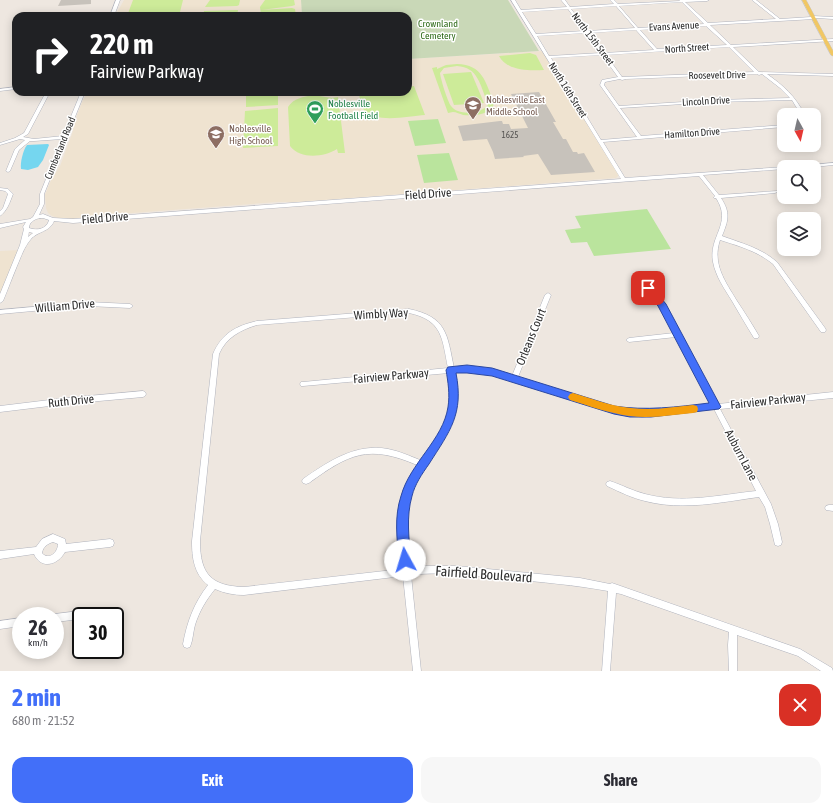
<!DOCTYPE html>
<meta charset="utf-8">
<style>
body{margin:0;font-family:"Asap Condensed",sans-serif;background:#f7f7f7;color:#2b2b33;height:100vh;display:flex;flex-direction:column;font-size:15px;white-space:nowrap}
*{box-sizing:border-box;margin:0}
p{font-size:13px;color:#7c7c81}
.icon{flex:none;width:22px;height:22px;fill:none;stroke:currentColor;stroke-width:2;stroke-linecap:round;stroke-linejoin:round}
.map{position:relative;height:671px;overflow:hidden}
.details{display:flex;flex-direction:column;background:#fff;flex:1}
.details>*{flex:none}
.guide{position:absolute;left:12px;top:12px;width:400px;height:84px;border-radius:12px;box-shadow:0 2px 10px #0003;background:#202124;color:#fff;overflow:hidden}
.needle{width:26px;rotate:172deg}
.controls{position:absolute;left:777px;top:108px;display:grid;gap:8px}
.controls a{display:grid;place-items:center;width:44px;height:44px;border-radius:8px;background:#fff;box-shadow:0 2px 10px #0003;font-size:20px}
.speed{position:absolute;left:12px;top:607px;display:flex;gap:8px;font-size:20px;font-weight:700;text-align:center}
.speed>*{display:grid;place-content:center;width:52px;height:52px;border-radius:50%;background:#fff;box-shadow:0 2px 10px #0003;line-height:1}
.speed small{font-size:10px;font-weight:400}
.speed .limit{border:2px solid #111;border-radius:6px;background:#fff;color:#111}
.pin{position:absolute;display:grid;place-items:center;width:34px;height:34px;color:#fff;margin:-17px;border-radius:8px;box-shadow:0 2px 6px #0006}
.me{position:absolute;width:44px;margin:-22px;rotate:354deg;stroke-linejoin:round;filter:drop-shadow(0 0 3px #0008)}
.turn{display:flex;align-items:center;gap:14px;height:84px;padding:0 12px;font-size:18px}
.turn .icon{width:52px;height:52px;stroke-width:2.5}
.turn b{display:block;font-size:28px;line-height:34px}
.round{display:grid;place-items:center;flex:none;width:42px;height:42px;border-radius:12px;background:#f7f7f7}
.summary{display:flex;align-items:center;justify-content:space-between;height:68px;padding:0 12px}
h1{font-size:24px;font-weight:700;line-height:30px;color:#426ff9}
.action{display:flex;gap:8px;margin-top:auto;padding:8px 12px}
.action a{flex:1;height:46px;border-radius:12px;background:#426ff9;color:#fff;font-size:16px;font-weight:700;line-height:46px;text-align:center}
.action a+a{background:#f7f7f7;color:#2b2b33}
.map>svg:first-child{display:block}
.education{fill:#efe3d0}
.green{fill:#bae49d}
.cemetery{fill:#c9d8b7}
.pitch{fill:#cdeb99;fill-rule:evenodd}
.water{fill:#75d6ef}
.building{fill:#c7c2bb}
.lines{fill:none;stroke-linecap:round;stroke-linejoin:round}
.minor-casing{stroke:#b0b3bd;stroke-width:1}
.major-casing{stroke:#c8c8c8;stroke-width:1}
.minor{fill:#fff;fill-rule:evenodd}
.major{fill:#f1c763;fill-rule:evenodd}
.route{fill:#426ff9;stroke:#2b48a2}
.slow{fill:#f59e0b}
.labels{text-anchor:middle;dominant-baseline:central;stroke-width:3;stroke-linejoin:round;paint-order:stroke}
.far-number-label{font-size:9px;fill:#545250}
.far-park-label{font-size:10px;fill:#316c1b;stroke:#fff}
.far-street-label{font-size:10px;fill:#2d2d2d;stroke:#fff}
.far-education-label{font-size:10px;fill:#785e54;stroke:#fff;text-anchor:start}
.far-leisure-label{font-size:10px;fill:#27864d;stroke:#fff;text-anchor:start}
.street-label{font-size:12px;fill:#2d2d2d;stroke:#fff}
.near-street-label{font-size:14px;fill:#2d2d2d;stroke:#fff}
</style>
<div class="map">
<svg width="833" height="671" viewBox="0 0 833 671">
<rect width="100%" height="100%" fill="#eee7e0"/>
<g class="education">
<path d="M124 0H301L302 16H115Z"/>
<path d="M543 51 558 81 581 114 619 175 616 178 297 202H278L106 215 64 220 52 216 48 213 46 208 45 195 51 180 60 166 72 134 77 115 83 100 88 92H408V59Z"/>
<path d="M20 250 0 300V251Z"/>
</g>
<g class="green">
<path d="M438 119 446 143 415 146 408 121Z"/>
<path d="M449 153 458 180 424 183 417 155Z"/>
<path d="M647 209 671 249 594 256 587 242 571 243 565 230 581 228 575 216Z"/>
</g>
<path class="cemetery" d="M301 0H508L539 51 408 59V16H302Z"/>
<g class="pitch">
<path d="M133 0H183L179 16H127Z"/>
<path d="M210 0H240L239 5 237 6 205 7Z"/>
<path d="M265 0H294L295 5 292 6 261 10 292 8 295 9 296 16H263L261 14 260 7Z"/>
<path d="M236 10H238L237 16H204L203 15 204 11Z"/>
<path d="M530 53 536 55 544 70C529 71 507 71 499 56Z"/>
<path d="M457 64C483 65 485 81 494 103 492 115 473 116 463 115 460 114 456 112 453 112 451 112 450 113 448 113L432 68 437 67V69L446 65ZM457 66C478 67 480 85 487 101L488 105C481 114 458 116 451 106 447 100 441 80 440 73L444 68Z"/>
<path d="M471 72 484 103 454 105 443 74Z"/>
<path d="M414 86 425 115C409 116 376 124 364 110 361 105 360 97 358 92H408V87Z"/>
<path d="M246 92H278V105L246 107Z"/>
<path d="M313 95 332 98 338 97 345 153H338L337 149C324 157 301 160 290 146L288 107C294 98 303 97 313 95Z"/>
<path d="M278 108V146L243 148 245 111Z"/>
</g>
<path class="water" d="M48 144 49 145 43 160 38 167 28 170 21 169C20 163 23 150 27 145Z"/>
<g class="building">
<path d="M61 0H91V4L58 6Z"/>
<path d="M539 92 556 122H553L563 139H566L573 152H577L578 154 584 153 595 172 551 175 538 154 523 156 524 157 495 159 493 152 487 139 463 141 458 126 500 121H502L503 124H509L511 129 528 128 511 94Z"/>
</g>
<g class="lines">
<g class="minor-casing">
<g id="minor">
<path d="M116 0H120L114 16H110Z"/>
<path d="M511 0H515L521 10 567 7 561 0H565L570 7 614 4 610 0H614L618 4 680 1 679 0H709L707 1 685 2 708 23 776 19 752 0H756L780 19 811 17 813 16 833 17V19L816 18 814 19 710 25 731 45 833 39V41L733 47 759 72 833 74V76L767 74C784 86 795 96 805 115H801L792 100 715 102 620 108 641 136 784 125V127L603 142 625 178 784 167H786H784V169L703 175 719 195 777 191V192L775 193 721 198C731 213 728 221 722 236 741 243 761 248 777 262L825 328 826 330 825 332H821L773 264C757 251 739 246 720 240 712 264 725 281 737 301 745 313 752 324 759 336L758 338H754C746 325 739 313 732 301 724 288 716 277 713 262 708 236 733 224 716 198H714V197L715 196 699 176 73 223 54 221C50 232 38 231 31 239 24 247 21 257 17 266 12 278 8 289 3 301L0 303V294L20 245 24 229 23 227 26 222 0 228V224L30 219 33 217 40 204V194L62 139 34 141H30L19 150 10 171 8 172 6 171 15 149 25 140 20 139 0 145V143L15 138 24 133 46 92H50L28 134 23 137 34 139 63 136 81 92H85L44 194V204L39 215 43 214 53 218 73 219 621 179ZM682 2 704 24 638 28 619 6ZM616 6 635 28 588 31 571 9ZM568 9 584 31 536 34 522 12ZM706 26 727 45 657 49 640 30ZM636 30 654 50 604 53 589 33ZM586 33 601 53 549 56 537 36ZM729 47 754 72 622 77 606 55ZM602 55 618 77 602 80 600 85 637 137 601 140 551 58ZM757 74 759 75 762 74 780 88 790 98 715 100 619 106 604 85 605 82 620 79 622 80 626 79ZM40 218H43L49 220C47 229 37 231 29 228 29 222 35 219 40 218ZM29 232 33 233 28 237Z"/>
<path d="M16 87V89L0 91V89Z"/>
<path d="M833 163V165L814 167H797L799 166Z"/>
<path d="M0 188 8 189 13 194C10 202 7 211 0 216V211L3 208 8 194 5 191 0 190Z"/>
<path d="M648 286 650 287 665 304 718 404 833 392V398L720 409 771 504 778 524 782 542 781 545 778 546 775 545 770 524 765 507 759 497C722 502 683 511 645 501 632 498 620 492 607 486L606 484 607 482 610 481C622 485 633 491 645 494 682 504 719 495 756 491L714 409 642 417 614 413 520 382 479 372H455C460 403 454 425 436 450 427 462 419 473 413 486 403 512 405 540 410 568L422 566H457L580 578 610 584 612 583 800 649 832 668 833 671H821L798 656 737 635V671H729L728 645 729 632 621 594 616 593 610 671H602L608 591C575 585 541 582 508 579 476 576 443 571 411 575L421 671H413L403 576 244 595C234 595 224 593 215 589 206 600 199 612 195 625 193 632 193 640 190 647L187 648 184 647 183 644C187 622 194 603 208 585 194 574 192 558 192 541L213 354C222 333 236 326 257 321L409 309C447 317 447 334 454 368H479L512 376 545 295 548 293 551 295 518 377 614 407 642 411 711 404 676 337 629 342 626 340 629 338 674 333 660 305 645 288ZM409 313C443 320 442 339 448 368L303 382H301L300 384 301 386H303L449 373C455 412 443 430 420 460 410 456 399 451 388 449 356 443 329 461 303 479L302 481 303 483 306 484 309 483C349 454 368 444 417 465 396 499 396 530 402 569L244 587C211 586 200 574 200 541L219 354C226 338 240 330 257 325Z"/>
<path d="M88 302 130 304 133 306 130 308 88 306 0 314V310Z"/>
<path d="M143 391 145 392 146 394 145 396 143 397 66 404 0 412V406L66 398Z"/>
<path d="M829 505H833V511L826 510 825 508 826 506Z"/>
<path d="M53 534 65 539 66 544 110 539 113 540 114 543 113 546 110 547 65 552C58 565 41 570 34 554L0 559V551L36 547 42 539ZM53 542 58 544C58 552 49 561 42 553 43 547 47 544 53 542Z"/>
<path d="M104 608 107 609 108 612 107 615 104 616H81V619L55 622V616H52L55 614Z"/>
<path d="M21 618V626L0 629V621Z"/>
</g>
</g>
<g class="major-casing">
<path id="major" d="M802 0H806L833 51V56L831 55Z"/>
</g>
<use href="#minor" class="minor"/>
<use href="#major" class="major"/>
</g>
<path class="route" d="M648 285 651 286 666 304 721 407 719 409 651 417H630L614 414 492 376 467 373H456C464 414 450 431 429 464 422 474 415 484 412 496 406 517 409 539 411 560L409 564 405 566 401 564 399 560C397 539 394 517 401 496 410 463 443 440 448 407 450 394 448 382 446 370L448 367 467 365 492 368 614 406C646 411 677 407 709 403L658 306 644 288Z"/>
<path class="slow" d="M573 393C592 399 611 406 631 408 652 411 672 407 693 405L697 406 698 409 697 412 693 413C672 415 650 419 629 416 609 413 589 406 570 400L568 397 570 394Z"/>
<defs>
<g id="school-pin" transform="scale(0.9)"><path d="M0 17L-7.5 6A9.5 9.5 0 1 1 7.5 6Z" fill="#8d6e63" stroke="#fff"/><path d="M0-5L7-2L0 1L-7-2ZM-4 1L0 2.5L4 1V4Q0 6-4 4Z" fill="#fff"/></g>
<g id="stadium-pin" transform="scale(0.9)"><path d="M0 17L-7.5 6A9.5 9.5 0 1 1 7.5 6Z" fill="#2e9e5b" stroke="#fff"/><path d="M0-5a6.5 5 0 1 0 0 10a6.5 5 0 1 0 0-10ZM-3.5-1.8h7v3.6h-7Z" fill="#fff"/></g>
</defs>
<g fill-rule="evenodd">
<use href="#school-pin" x="473" y="105"/>
<use href="#stadium-pin" x="315" y="109"/>
<use href="#school-pin" x="216" y="134"/>
</g>
<g class="labels">
<g class="far-number-label">
<text x="510" y="135">1625</text>
</g>
<g class="far-park-label">
<text x="438" y="23">Crownland<tspan x="438" dy="12">Cemetery</tspan></text>
</g>
<g class="far-street-label">
<text transform="translate(674 26) rotate(-3)">Evans Avenue</text>
<text transform="translate(593 39) rotate(53)">North 15th Street</text>
<text transform="translate(687 48) rotate(-4)">North Street</text>
<text transform="translate(717 75) rotate(-1)">Roosevelt Drive</text>
<text transform="translate(568 90) rotate(58)">North 16th Street</text>
<text transform="translate(706 101) rotate(-3)">Lincoln Drive</text>
<text transform="translate(692 133) rotate(-4)">Hamilton Drive</text>
<text transform="translate(60 148) rotate(-68)">Cumberland Road</text>
</g>
<g class="far-education-label">
<text x="486" y="99">Noblesville East<tspan x="486" dy="12">Middle School</tspan></text>
<text x="229" y="128">Noblesville<tspan x="229" dy="12">High School</tspan></text>
</g>
<g class="far-leisure-label">
<text x="328" y="103">Noblesville<tspan x="328" dy="12">Football Field</tspan></text>
</g>
<g class="street-label">
<text transform="translate(428 194) rotate(-4)">Field Drive</text>
<text transform="translate(105 218) rotate(-5)">Field Drive</text>
<text transform="translate(65 306) rotate(-5)">William Drive</text>
<text transform="translate(381 314) rotate(-3)">Wimbly Way</text>
<text transform="translate(531 337) rotate(-68)">Orleans Court</text>
<text transform="translate(391 376) rotate(-5)">Fairview Parkway</text>
<text transform="translate(71 401) rotate(-6)">Ruth Drive</text>
<text transform="translate(768 401) rotate(-6)">Fairview Parkway</text>
<text transform="translate(741 455) rotate(62)">Auburn Lane</text>
</g>
<g class="near-street-label">
<text transform="translate(484 574) rotate(4)">Fairfield Boulevard</text>
</g>
</g>
</svg>
<div class="controls">
<a><svg class="needle" viewBox="-14 -14 28 28"><path d="M0-13l5 13h-10z" fill="#e53935"/><path d="M0 13l5-13h-10z" fill="#7c7c81"/></svg></a>
<a><svg class="icon" aria-label="search" viewBox="0 0 24 24"><circle cx="10" cy="10" r="6"/><path d="M15 15l6 6"/></svg></a>
<a><svg class="icon" aria-label="layers" viewBox="0 0 24 24"><path d="M12 4l9 5-9 5-9-5zM3 14l9 5 9-5"/></svg></a>
</div>
<div class="speed"><div>26<small>km/h</small></div><div class="limit">30</div></div>
<div class="pin" style="left:648px;top:288px;background:#d93025"><svg class="icon" aria-label="arrive" viewBox="0 0 24 24"><path d="M6 21V4h12l-3 4 3 4H6"/></svg></div>
<svg class="me" style="left:405px;top:560px" viewBox="-20 -20 40 40"><circle r="19" fill="#fff"/><path d="M0-13L10 11 0 6-10 11z" fill="#426ff9"/></svg>
<div class="guide">
<div class="turn"><svg class="icon" aria-label="right" viewBox="0 0 24 24"><path d="M7 20v-9h11M14 6l5 5-5 5"/></svg><div><b>220 m</b>Fairview Parkway</div></div>
</div>
</div>
<section class="details">
<div class="summary"><div><h1>2 min</h1><p>680 m · 21:52</p></div><a class="round" style="background:#d93025;color:#fff"><svg class="icon" aria-label="close" viewBox="0 0 24 24"><path d="M6 6l12 12M18 6L6 18"/></svg></a></div>
<div class="action"><a>Exit</a><a>Share</a></div>
</section>
